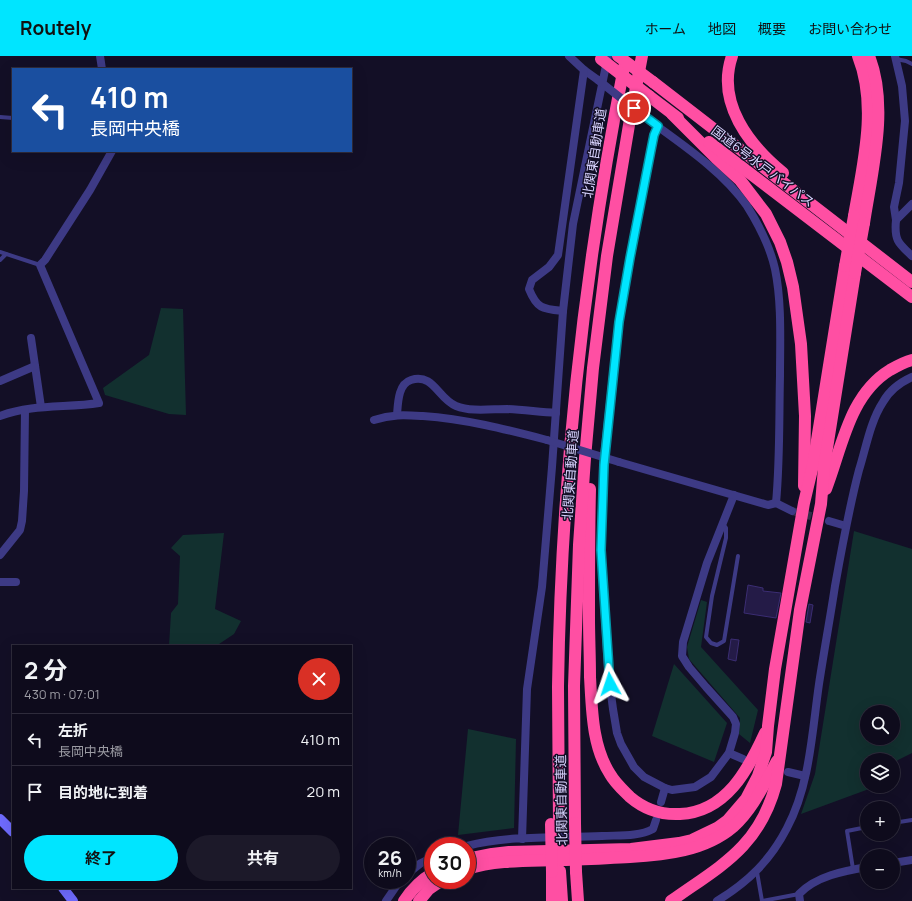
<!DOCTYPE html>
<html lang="ja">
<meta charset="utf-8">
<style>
body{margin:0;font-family:Manrope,"Noto Sans JP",sans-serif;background:#1c1929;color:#f1f3f6;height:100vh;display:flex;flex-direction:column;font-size:15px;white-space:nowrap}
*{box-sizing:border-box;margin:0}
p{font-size:13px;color:#9b9ba3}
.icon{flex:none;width:22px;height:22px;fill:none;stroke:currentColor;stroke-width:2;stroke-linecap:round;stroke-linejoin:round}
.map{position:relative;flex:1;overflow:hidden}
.panel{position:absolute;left:12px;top:589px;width:340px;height:244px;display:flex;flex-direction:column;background:#0e0b1c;border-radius:0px;box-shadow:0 4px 16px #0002,0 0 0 1px #2e2b3b}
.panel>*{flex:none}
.top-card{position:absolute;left:12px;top:12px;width:340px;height:84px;border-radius:0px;box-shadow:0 4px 16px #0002,0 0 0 1px #2e2b3b;background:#1a4fa0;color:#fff;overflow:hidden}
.controls{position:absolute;left:860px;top:649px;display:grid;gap:8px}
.controls a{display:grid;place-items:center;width:40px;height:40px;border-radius:50%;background:#0e0b1c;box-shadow:0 4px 16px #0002,0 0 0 1px #2e2b3b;font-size:20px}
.speed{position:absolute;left:364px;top:781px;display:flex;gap:8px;font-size:20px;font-weight:700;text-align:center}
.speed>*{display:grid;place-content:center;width:52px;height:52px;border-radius:50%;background:#0e0b1c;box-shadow:0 4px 16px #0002,0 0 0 1px #2e2b3b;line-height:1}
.speed small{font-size:10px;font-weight:400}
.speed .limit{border:6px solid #d22;background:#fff;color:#111}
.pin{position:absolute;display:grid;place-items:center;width:34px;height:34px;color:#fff;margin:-17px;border:2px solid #fff;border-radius:50%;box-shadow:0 1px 4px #0007}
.me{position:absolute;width:44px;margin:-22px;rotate:355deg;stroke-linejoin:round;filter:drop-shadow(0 0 3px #0008)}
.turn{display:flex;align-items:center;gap:14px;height:84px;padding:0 12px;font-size:18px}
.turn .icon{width:52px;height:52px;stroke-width:2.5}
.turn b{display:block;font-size:28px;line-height:34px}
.round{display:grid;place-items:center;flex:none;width:42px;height:42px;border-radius:21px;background:#1c1929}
.head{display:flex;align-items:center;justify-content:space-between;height:68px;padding:0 12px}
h1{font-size:24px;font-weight:700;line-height:30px}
.cta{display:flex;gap:8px;margin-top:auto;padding:8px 12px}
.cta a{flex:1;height:46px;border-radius:24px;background:#00e5ff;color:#111;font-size:16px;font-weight:700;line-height:46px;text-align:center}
.cta a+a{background:#1c1929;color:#f1f3f6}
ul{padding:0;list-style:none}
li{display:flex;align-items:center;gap:12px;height:52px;padding:0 12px;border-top:1px solid #2e2b3b}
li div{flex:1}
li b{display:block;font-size:15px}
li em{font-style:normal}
header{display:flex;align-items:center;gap:24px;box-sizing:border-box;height:56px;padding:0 20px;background:#00e5ff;color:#111}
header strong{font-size:19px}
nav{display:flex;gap:22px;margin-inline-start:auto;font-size:14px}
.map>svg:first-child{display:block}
.green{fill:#12302f;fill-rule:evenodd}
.building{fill:#241b47;stroke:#3b2d73}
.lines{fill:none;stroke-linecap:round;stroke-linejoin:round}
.street-tunnel{stroke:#312d47;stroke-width:8;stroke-dasharray:8 4;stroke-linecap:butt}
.lane{stroke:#3d3a85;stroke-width:4}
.street{stroke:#3d3a85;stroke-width:8}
.secondary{stroke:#6f6bff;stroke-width:10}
.highway{stroke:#ff4fa3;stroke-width:12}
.street-bridge{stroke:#3d3a85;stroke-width:8}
.highway-bridge{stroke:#ff4fa3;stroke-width:12}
.route-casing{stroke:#0095a6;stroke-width:10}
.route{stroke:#00e5ff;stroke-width:7}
.labels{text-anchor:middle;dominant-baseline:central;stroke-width:3;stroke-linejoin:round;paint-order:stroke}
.street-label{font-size:13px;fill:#d9d4ff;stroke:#130f26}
</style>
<header>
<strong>Routely</strong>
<nav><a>ホーム</a><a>地図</a><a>概要</a><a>お問い合わせ</a></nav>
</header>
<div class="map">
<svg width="912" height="845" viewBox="0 0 912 845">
<rect width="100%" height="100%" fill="#130f26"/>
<g class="green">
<path d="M161 252 183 253 186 359 169 358 105 339 103 332 149 299Z"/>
<path d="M854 475 912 493V697L898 704 893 709V704H867V730H872L869 733 801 758 815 718ZM867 656H893V682H867Z"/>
<path d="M224 477 215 553 241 565 234 578 216 590H169L171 557 178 548 180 500 171 492 183 479Z"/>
<path d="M701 544 707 546 701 591 758 654 750 687 739 678 740 662 689 603 687 591Z"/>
<path d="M674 608 727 667 714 706 652 680Z"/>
<path d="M468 673 516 683 514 772 458 779Z"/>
</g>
<g class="building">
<path d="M748 529 763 532V535L781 537 776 562 744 557Z"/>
<path d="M809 548 813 549 810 567 806 566Z"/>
<path d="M731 583 739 584 736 605 728 603Z"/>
</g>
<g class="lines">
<path class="street-tunnel" d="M792 455 829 465"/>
<g class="lane">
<path d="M896 3 906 5 912 8"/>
<path d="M0 61 13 62"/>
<path d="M0 196 40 209"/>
<path d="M0 204 6 198"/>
<path d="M723 468 726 472V482L712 540 706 581 711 587 717 589 724 585 738 500"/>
<path d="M893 767 912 764"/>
<path d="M853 813 847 775 867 771"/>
<path d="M757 816 762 845"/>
<path d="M762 845 799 838"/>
</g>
<g class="street">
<path d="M100 0 102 13"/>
<path d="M569 0 584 14 598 24"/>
<path d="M895 0 902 30 905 65 899 127 894 151 896 164"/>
<path d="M646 62C680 87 723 115 747 150 759 169 770 191 775 213 782 247 780 285 780 320 779 362 780 405 776 447"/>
<path d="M658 71 654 79 630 202 619 266 603 409 601 494 608 615 613 653 617 677 621 688 634 711 644 721 665 732 672 734 695 731 711 721 729 697 735 677 736 668 733 661 706 631 689 611 682 600 683 586 707 507 734 439"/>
<path d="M912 148 896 164C894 184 898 187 912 200"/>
<path d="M563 255C543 253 537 253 529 233L532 224 549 211 558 199 584 14"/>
<path d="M31 282 41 351"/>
<path d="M0 325 35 310"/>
<path d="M397 359C398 347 398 328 411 324 434 317 438 343 456 350 471 356 491 353 507 353 524 354 540 356 556 357"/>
<path d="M0 360C32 348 66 352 99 347L40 209 45 204 90 134 112 95"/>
<path d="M374 364C392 358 405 359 423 360 465 363 505 373 547 384"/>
<path d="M619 406 768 449 776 447 792 455"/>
<path d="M829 465 846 470"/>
<path d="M0 499 20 474 22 465 24 435 25 354"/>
<path d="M0 526H16"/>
<path d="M729 697 743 703"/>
<path d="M788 716 805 720"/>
<path d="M661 746 665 732"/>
<path d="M522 783 527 633 542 531 552 411 563 255 573 168 608 0"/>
<path d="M467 790C510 779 557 782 602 780 618 779 638 781 653 773L656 764"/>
<path d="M893 807 912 804"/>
<path d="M407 818 421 807 433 801"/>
<path d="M386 845 397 829 401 824"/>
<path d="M717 845C748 826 770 805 787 772 810 729 812 676 819 628 824 595 830 563 835 530 842 491 849 452 859 414 866 392 870 366 883 346 889 335 901 326 912 321"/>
<path d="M800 845 799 838C816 820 844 815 867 811"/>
</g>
<g class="secondary">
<path d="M0 763 13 776"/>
<path d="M63 832 73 845"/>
</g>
<g class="highway">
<path d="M732 0C716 47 749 89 783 117"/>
<path d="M653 26 912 226"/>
<path d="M649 40 678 62"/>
<path d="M672 58 716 102 740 124 766 158 780 186 787 206 793 231 801 288 805 360 804 430"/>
<path d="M709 86 912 241"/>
<path d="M854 160C863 108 878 50 858 0"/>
<path d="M864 167C872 115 889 50 869 0"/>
<path d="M590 433C589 476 589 518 589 561 589 581 590 601 590 621 592 654 592 690 610 718 615 727 623 734 630 741 644 753 662 759 680 758 726 756 748 714 765 677"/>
<path d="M826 433C842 392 849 339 890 314 897 310 904 306 912 304"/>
<path d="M575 767 574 630 579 489 585 402 593 312 607 200 630 63 642 0"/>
<path d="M559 768C559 722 558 676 558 631 561 423 584 214 624 11"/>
<path d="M467 803 492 798 509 796 631 793 679 787 692 784 717 772 728 764 746 743 758 720 766 696 768 670 775 613 804 447 813 409 845 210"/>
<path d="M467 813C496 804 527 805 557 804 582 804 606 802 630 801 665 799 705 795 733 771 753 753 764 728 777 705"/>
<path d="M560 815 562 845"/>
<path d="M552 816V845"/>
<path d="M576 816 578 845"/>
<path d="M404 845C412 833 421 824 433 817"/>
<path d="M419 845 429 833 442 824"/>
<path d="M671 845C720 810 759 792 776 728L800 554 821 448 824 411 855 217"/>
</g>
<g class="street-bridge">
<path d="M598 24 646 62"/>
<path d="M547 384 619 406"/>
</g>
<g class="highway-bridge">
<path d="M618 0 653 26"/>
<path d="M601 3 649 40"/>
<path d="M845 210 854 160"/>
<path d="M855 217 864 167"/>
<path d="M575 767 576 816"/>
<path d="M551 768 552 816"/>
</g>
</g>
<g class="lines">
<g class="route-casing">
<path id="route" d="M610 628 601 494 604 409 619 266 630 202 651 94 654 79 658 70 634 52"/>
</g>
<use href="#route" class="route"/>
</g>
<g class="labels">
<g class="street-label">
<text transform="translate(594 97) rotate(-81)">北関東自動車道</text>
<text transform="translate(763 110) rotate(37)">国道6号水戸バイパス</text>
<text transform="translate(570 419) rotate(-86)">北関東自動車道</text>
<text transform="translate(561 744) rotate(-91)">北関東自動車道</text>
</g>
</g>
</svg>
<div class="controls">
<a><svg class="icon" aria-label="search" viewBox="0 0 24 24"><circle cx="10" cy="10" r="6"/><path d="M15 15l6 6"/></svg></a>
<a><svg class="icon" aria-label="layers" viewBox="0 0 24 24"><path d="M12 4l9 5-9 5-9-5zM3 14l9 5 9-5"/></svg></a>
<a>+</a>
<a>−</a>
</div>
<div class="speed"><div>26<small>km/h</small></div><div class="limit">30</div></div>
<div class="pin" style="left:634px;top:52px;background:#d93025"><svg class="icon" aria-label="arrive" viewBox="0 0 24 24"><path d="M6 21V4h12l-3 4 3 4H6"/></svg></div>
<svg class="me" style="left:610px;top:628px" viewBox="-20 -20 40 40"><path d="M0-17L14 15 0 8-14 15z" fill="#00e5ff" stroke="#fff" stroke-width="4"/></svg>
<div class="top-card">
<div class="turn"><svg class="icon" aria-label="left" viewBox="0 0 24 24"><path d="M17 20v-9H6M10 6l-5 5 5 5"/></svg><div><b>410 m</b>長岡中央橋</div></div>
</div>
<section class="panel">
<div class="head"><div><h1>2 分</h1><p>430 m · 07:01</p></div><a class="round" style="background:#d93025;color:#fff"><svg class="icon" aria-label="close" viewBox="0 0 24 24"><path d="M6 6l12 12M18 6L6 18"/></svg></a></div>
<ul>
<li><svg class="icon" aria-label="left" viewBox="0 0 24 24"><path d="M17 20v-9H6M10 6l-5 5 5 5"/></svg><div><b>左折</b><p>長岡中央橋</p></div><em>410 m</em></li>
<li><svg class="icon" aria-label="arrive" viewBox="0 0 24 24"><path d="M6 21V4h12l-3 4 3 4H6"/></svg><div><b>目的地に到着</b></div><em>20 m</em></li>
</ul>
<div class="cta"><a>終了</a><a>共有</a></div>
</section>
</div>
